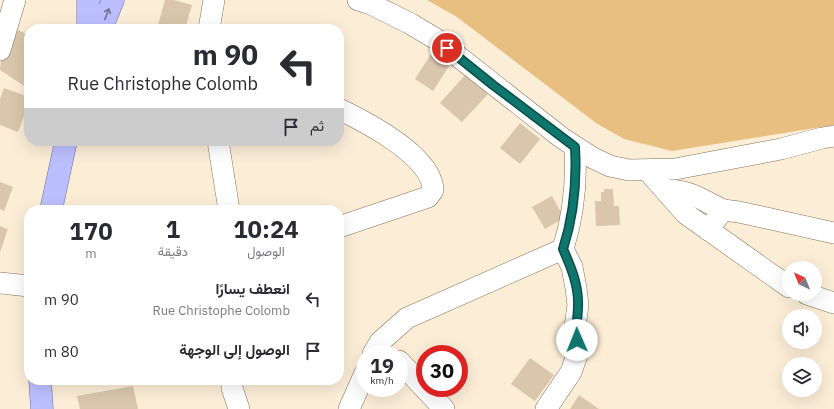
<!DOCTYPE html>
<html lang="ar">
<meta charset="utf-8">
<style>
body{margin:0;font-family:"IBM Plex Sans",Vazirmatn,sans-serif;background:#f2f2f3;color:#2b2b33;direction:rtl;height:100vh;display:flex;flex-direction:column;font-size:15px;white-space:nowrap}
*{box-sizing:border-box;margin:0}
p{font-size:13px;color:#7c7c81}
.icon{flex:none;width:22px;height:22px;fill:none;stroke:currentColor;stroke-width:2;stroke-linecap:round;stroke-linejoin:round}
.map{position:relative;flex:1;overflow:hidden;direction:ltr}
.details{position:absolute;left:24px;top:205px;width:320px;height:180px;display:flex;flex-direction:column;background:#fff;border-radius:16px;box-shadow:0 4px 16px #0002;direction:rtl}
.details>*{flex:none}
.banner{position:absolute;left:24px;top:24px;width:320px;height:122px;border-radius:16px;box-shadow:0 4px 16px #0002;direction:rtl;background:#fff;color:#2b2b33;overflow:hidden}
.needle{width:26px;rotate:317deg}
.controls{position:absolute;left:782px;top:261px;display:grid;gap:8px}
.controls a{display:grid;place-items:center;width:40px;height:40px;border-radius:50%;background:#fff;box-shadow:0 4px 16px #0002;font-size:20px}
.speed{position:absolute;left:356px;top:345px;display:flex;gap:8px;font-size:20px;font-weight:700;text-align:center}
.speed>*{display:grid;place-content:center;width:52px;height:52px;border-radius:50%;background:#fff;box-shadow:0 4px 16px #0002;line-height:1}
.speed small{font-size:10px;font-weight:400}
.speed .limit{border:6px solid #d22;background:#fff;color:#111}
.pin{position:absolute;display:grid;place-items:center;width:34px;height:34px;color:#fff;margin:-17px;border:2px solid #fff;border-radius:50%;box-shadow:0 1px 4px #0007}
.me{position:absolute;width:44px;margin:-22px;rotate:359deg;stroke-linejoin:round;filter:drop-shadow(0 0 3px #0008)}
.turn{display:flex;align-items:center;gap:14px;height:84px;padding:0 20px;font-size:18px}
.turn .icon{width:52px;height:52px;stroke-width:2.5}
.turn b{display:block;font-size:28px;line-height:34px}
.then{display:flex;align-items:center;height:38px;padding:0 20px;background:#0003;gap:8px;font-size:15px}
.eta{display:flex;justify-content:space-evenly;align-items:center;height:68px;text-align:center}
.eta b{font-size:24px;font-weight:800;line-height:28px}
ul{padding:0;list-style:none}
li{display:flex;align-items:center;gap:12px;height:52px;padding:0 20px}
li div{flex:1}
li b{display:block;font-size:15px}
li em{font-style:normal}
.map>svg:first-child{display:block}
.green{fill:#e9bf81}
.building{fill:#d9c6ac}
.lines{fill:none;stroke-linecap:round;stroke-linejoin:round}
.minor-casing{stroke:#827159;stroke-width:22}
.major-casing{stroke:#6d6dae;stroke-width:23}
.minor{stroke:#fff;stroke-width:21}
.major{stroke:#bcbffe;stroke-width:22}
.oneway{stroke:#74728c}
.route-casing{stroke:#0a4d48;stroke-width:10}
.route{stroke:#0f766e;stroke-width:7}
</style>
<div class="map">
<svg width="834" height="409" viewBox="0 0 834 409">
<rect width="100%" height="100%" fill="#fcedd7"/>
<path class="green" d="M427 0H834V125L672 151 624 139 596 123 457 17Z"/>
<g class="building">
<path d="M165 0H174L192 5 185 29H173L158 25Z"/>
<path d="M18 30 29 35V82L26 87 0 70 2 51 6 53Z"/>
<path d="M431 54 449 66 433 91 415 79Z"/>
<path d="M466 74 488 94 462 122 440 103Z"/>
<path d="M4 88 29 97V103L18 132 0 125V99Z"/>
<path d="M520 123 540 139 520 164 500 148Z"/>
<path d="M0 182 13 187 4 211 0 209Z"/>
<path d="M604 189H613L614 206H619L620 225 596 226 595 201H601V192H604Z"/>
<path d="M552 196 564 218 545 229 532 207Z"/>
<path d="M0 226 8 229 0 252Z"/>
<path d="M530 358 554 375 535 401 511 384Z"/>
<path d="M133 386 138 409H80L77 396Z"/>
<path d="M579 395 599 409H570Z"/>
</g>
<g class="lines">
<g class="minor-casing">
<g id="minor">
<path d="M358 0 371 4 411 24 436 39 562 138 593 158 610 166 629 170 675 169 781 149 822 138 834 136"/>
<path d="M209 29 214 0"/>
<path d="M0 50 15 0"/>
<path d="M339 109C366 122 432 156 433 190L428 197 339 227"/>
<path d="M218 141 229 210"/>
<path d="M648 171 686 214 789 287"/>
<path d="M667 191C686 188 706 202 723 210"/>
<path d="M708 230 723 210 739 212 834 233"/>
<path d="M0 283 29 286"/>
<path d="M807 294 834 303"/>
<path d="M373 354 380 342 407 318 563 249"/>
<path d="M399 361 444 409"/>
<path d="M232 380V388L239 409"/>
<path d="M349 409 365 373"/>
<path d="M546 409 571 372 578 352 575 327 578 305 576 288 572 267 563 249C574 214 577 183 575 147"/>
</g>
</g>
<g class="major-casing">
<g id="major">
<path d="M88 29V0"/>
<path d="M101 29 113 0"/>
<path d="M51 210 66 141"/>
<path d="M40 380 42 409"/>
</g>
</g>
<use href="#minor" class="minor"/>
<use href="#major" class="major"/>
</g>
<defs><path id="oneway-shaft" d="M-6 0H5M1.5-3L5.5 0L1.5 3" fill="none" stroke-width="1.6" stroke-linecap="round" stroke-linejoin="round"/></defs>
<use class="oneway" href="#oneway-shaft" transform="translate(107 14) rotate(-69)"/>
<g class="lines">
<g class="route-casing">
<path id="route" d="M447 48 493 85 575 147C577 182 574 215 563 249 571 267 579 286 578 306 578 318 575 328 577 340"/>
</g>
<use href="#route" class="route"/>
</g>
</svg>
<div class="controls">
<a><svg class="needle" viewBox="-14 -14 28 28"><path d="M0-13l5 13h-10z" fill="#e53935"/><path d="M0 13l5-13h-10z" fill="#7c7c81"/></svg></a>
<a><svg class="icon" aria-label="sound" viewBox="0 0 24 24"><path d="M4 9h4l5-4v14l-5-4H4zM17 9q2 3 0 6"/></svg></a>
<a><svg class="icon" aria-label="layers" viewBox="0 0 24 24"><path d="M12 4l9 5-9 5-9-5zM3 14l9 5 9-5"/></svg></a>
</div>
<div class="speed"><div>19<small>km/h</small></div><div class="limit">30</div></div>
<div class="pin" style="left:447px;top:48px;background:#d93025"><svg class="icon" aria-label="arrive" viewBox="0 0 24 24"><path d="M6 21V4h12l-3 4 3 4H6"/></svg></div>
<svg class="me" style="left:577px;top:340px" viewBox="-20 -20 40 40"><circle r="19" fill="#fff"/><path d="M0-13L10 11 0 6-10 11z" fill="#0f766e"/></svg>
<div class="banner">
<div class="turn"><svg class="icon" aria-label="left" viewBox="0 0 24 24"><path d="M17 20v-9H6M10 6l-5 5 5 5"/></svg><div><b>90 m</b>Rue Christophe Colomb</div></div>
<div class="then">ثم<svg class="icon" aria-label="arrive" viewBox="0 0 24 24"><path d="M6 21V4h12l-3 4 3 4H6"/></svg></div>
</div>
<section class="details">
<div class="eta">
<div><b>10:24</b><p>الوصول</p></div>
<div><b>1</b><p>دقيقة</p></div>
<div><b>170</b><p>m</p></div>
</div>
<ul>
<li><svg class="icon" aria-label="left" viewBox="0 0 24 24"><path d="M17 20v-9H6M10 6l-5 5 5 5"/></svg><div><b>انعطف يسارًا</b><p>Rue Christophe Colomb</p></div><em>90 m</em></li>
<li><svg class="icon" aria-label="arrive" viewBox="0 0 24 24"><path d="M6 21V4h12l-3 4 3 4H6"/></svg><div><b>الوصول إلى الوجهة</b></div><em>80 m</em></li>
</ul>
</section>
</div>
